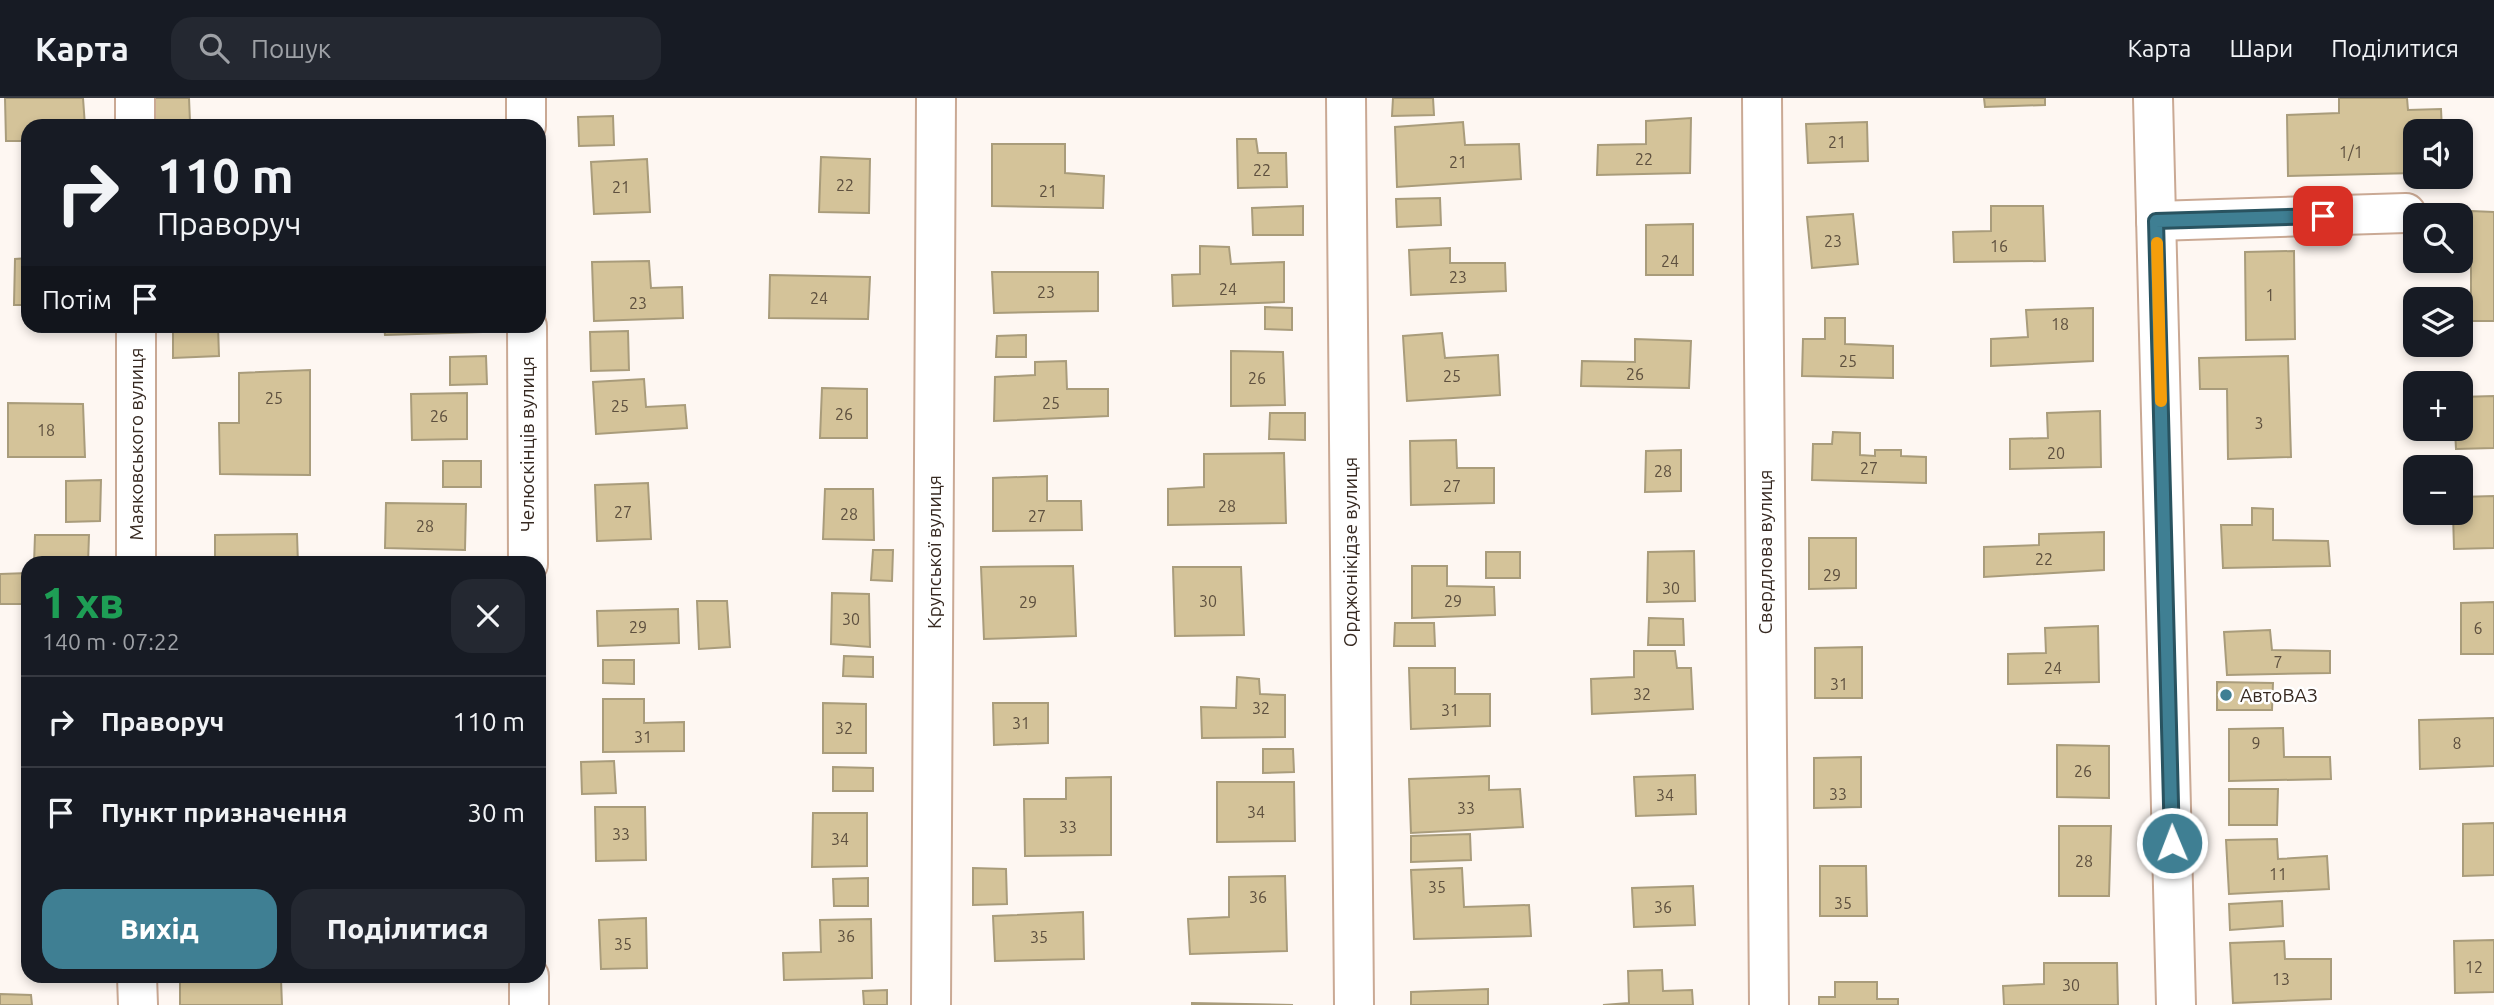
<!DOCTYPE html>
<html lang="uk">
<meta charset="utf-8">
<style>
body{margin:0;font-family:Ubuntu,sans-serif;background:#242831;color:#f1f3f6;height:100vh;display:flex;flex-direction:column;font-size:26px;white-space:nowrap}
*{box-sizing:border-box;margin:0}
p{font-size:23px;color:#9ea1a6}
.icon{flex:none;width:38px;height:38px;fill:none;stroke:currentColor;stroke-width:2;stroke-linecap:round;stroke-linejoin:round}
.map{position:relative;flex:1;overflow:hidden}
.panel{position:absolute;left:21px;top:458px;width:525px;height:427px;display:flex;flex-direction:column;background:#171b24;border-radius:21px;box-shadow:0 4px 10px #0003}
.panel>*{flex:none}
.hud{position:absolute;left:21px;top:21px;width:525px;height:214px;border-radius:21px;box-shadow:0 4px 10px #0003;background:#171b24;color:#f1f3f6;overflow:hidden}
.controls{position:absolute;left:2403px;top:21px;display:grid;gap:14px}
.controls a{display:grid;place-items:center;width:70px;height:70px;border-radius:14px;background:#171b24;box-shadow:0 4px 10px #0003;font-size:35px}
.pin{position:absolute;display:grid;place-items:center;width:60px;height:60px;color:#fff;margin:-30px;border-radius:14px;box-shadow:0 4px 10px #0006}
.me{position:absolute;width:77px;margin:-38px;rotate:359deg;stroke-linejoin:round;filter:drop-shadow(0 0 5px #0008)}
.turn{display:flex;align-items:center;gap:24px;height:147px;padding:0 21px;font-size:32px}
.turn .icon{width:91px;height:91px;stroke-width:2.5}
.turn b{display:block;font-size:49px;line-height:60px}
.then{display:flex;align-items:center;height:66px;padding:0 21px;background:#0003;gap:14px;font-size:26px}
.round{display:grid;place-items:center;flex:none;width:74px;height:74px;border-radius:21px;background:#242831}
.summary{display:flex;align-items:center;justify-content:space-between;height:119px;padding:0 21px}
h1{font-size:42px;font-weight:800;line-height:52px;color:#1e9e55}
.primary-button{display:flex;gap:14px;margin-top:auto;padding:14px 21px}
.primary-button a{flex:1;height:80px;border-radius:21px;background:#3f7f93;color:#fff;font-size:28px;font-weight:800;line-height:80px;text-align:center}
.primary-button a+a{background:#242831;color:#f1f3f6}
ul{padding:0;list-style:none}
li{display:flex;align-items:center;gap:21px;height:91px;padding:0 21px;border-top:2px solid #363941}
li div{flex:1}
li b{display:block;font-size:26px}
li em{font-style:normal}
header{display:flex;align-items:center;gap:42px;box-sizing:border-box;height:98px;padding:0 35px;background:#171b24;border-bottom:2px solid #363941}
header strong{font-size:33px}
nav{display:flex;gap:38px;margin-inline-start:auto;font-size:24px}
.search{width:490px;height:63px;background:#242831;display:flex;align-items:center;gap:18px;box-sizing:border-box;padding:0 24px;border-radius:21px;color:#9ea1a6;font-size:26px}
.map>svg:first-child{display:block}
.building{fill:#d4c399;stroke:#a99c7b;stroke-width:2}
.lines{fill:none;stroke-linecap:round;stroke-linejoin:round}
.minor-casing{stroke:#caa994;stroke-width:42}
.minor{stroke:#fff;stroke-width:38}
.route-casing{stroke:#295360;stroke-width:18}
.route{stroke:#3f7f93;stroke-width:12}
.slow{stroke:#f59e0b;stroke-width:12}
.poi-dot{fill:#3f7f93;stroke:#fff;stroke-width:2.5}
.labels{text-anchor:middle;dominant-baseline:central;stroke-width:5;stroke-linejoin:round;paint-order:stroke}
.number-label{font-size:16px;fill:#5e503f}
.street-label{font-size:19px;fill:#362921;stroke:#fff}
.poi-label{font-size:19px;fill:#362921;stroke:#fff;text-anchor:start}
</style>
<header>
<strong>Карта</strong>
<div class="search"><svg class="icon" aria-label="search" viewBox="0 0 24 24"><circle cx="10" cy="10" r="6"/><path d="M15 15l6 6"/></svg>Пошук</div>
<nav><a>Карта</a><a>Шари</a><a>Поділитися</a></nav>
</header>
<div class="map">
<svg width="2494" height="907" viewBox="0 0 2494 907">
<rect width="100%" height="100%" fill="#fef7f2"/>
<g class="building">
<path d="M5 0H83L85 28H28V43H6Z"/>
<path d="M153 0H189L190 24 153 25Z"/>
<path d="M1393 0H1433L1434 17 1392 18Z"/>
<path d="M1984 0H2045V7L1985 9Z"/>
<path d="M2339 0H2407L2408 12 2441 11 2442 33H2415V75L2288 78 2287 17 2339 15Z"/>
<path d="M613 18 614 47 579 48 578 19Z"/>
<path d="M1691 20 1690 75 1597 77 1598 47 1646 46V23Z"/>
<path d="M1463 24 1465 47 1519 46 1521 81 1397 89 1395 29Z"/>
<path d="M1867 24 1868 63 1808 65 1806 26Z"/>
<path d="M1237 41H1256L1258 55H1286L1287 89 1238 90Z"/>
<path d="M992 46H1065V75L1104 78 1103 110 992 108Z"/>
<path d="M821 59 870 61 869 115 819 114Z"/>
<path d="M647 61 650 114 594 116 591 64Z"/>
<path d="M1440 100 1441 127 1397 129 1396 101Z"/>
<path d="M1303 108V137H1253L1252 110Z"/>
<path d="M1991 108H2043L2045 163 1954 164 1953 134 1991 133Z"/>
<path d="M2471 113 2494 114V223H2471Z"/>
<path d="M1853 116 1858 166 1812 170 1807 119Z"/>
<path d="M1693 126V177H1646V127Z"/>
<path d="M1200 148 1229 149 1231 166 1284 164V204L1173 208 1172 177 1200 176Z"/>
<path d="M1450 150V165H1505L1506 193 1411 197 1409 152Z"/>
<path d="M2294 153 2295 241 2246 242 2245 154Z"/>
<path d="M28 160V207H14L15 161Z"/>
<path d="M649 163 651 190 682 189 683 220 594 223 592 164Z"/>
<path d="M992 174H1098V213L994 215Z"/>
<path d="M770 177 870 179 868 221 769 220Z"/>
<path d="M1265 209 1292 210V232L1265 231Z"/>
<path d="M2093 210V263L1991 268V241L2028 239 2026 212Z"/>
<path d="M1825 220H1845V246L1893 248V280L1802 278 1803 241H1825Z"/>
<path d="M173 228H218L219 258 173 260Z"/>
<path d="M384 228H482V234L385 237Z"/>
<path d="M628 233 629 272 591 273 590 234Z"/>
<path d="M1442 235 1445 260 1498 257 1500 297 1407 303 1403 238Z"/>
<path d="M1026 237V259H996L997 238Z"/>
<path d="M1635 241 1691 243 1689 290 1581 288 1582 263 1635 264Z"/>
<path d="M1231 253 1283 254 1285 307 1231 308Z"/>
<path d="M486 258 487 286 450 287V259Z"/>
<path d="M2288 258 2291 359 2228 361 2227 291H2200L2199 260Z"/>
<path d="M1066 263 1067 291H1108V318L994 323 995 279 1035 277V264Z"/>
<path d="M310 272V377L220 376 219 325H239V275Z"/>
<path d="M644 281 646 309 685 307 687 330 596 336 593 284Z"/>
<path d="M822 290 867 291V340H820Z"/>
<path d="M467 295V341L412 342 411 296Z"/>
<path d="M2494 298V350L2456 351 2455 331H2460V299Z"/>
<path d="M8 305 83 306 85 359H8Z"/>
<path d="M2100 313 2101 369 2010 371V341L2048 340 2047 315Z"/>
<path d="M1270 315H1305V342L1269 341Z"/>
<path d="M1833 334 1860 335V357L1875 358V352H1901V358L1926 359V385L1812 382 1813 346H1832Z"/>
<path d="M1456 342 1457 370H1494V405L1411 407 1410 343Z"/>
<path d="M1681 352V393L1645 394 1646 353Z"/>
<path d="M1284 355 1286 425 1168 427V391L1204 389V356Z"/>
<rect x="443" y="363" width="38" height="26"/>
<path d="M1047 378V403H1081L1082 432 993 433V380Z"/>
<path d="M101 382 100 423 66 424V383Z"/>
<path d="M648 385 651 441 597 443 595 387Z"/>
<path d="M825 391H873L874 442 823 441Z"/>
<path d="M2494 398V450L2454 451 2453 415H2460V399Z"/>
<path d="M386 405 466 406 465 452 385 450Z"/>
<path d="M2252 410 2273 411V442L2328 443 2330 468 2223 470 2221 427H2252Z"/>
<path d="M2104 434V472L1984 479V449L2039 447V436Z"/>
<path d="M297 436 298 466H215V437Z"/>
<path d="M35 437H89L88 466H34Z"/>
<path d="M1809 440H1856V490L1809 491Z"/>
<path d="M873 452H893L892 483 871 482Z"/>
<path d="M1694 453 1695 503 1647 504 1648 454Z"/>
<rect x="1486" y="454" width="34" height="26"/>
<path d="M1073 468 1076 538 984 541 981 469Z"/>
<path d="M1412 468H1447V488L1494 489 1495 517 1412 520Z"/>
<path d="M1173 469H1241L1244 537 1175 538Z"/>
<path d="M28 475V506H0V476Z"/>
<path d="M832 495 869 496 870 549 831 546Z"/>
<path d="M697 503H727L730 549 699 551Z"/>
<path d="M2494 504V556H2461V505Z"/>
<path d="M678 511 679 545 598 548 597 513Z"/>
<path d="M1649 520 1683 521 1684 547H1648Z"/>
<path d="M1395 525H1434L1435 548H1394Z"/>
<path d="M2098 528 2099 584 2008 586V556L2046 555 2045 530Z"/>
<path d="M2270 532 2272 552 2330 553V575L2227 577 2224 534Z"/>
<path d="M1862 549V600H1815V550Z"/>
<path d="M1634 553H1675L1677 570H1691L1693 611 1592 616 1591 581 1634 579Z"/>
<path d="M844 558 873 559V579L843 578Z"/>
<path d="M603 562H634V586L603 585Z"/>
<path d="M1409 570H1455V596H1490V628L1411 631Z"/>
<path d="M1237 579 1259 581 1260 596 1285 597V639L1202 640 1201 609 1236 610Z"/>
<path d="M2217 584 2273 585 2272 612H2217Z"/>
<path d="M603 601H644V625L684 624V653L603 654Z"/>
<path d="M823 605 866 606V655H823Z"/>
<path d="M993 605H1048V645L994 647Z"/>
<path d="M2494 620V668L2420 671 2419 622Z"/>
<path d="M2283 630 2284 659H2330L2331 681 2229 683V631Z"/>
<path d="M2057 647 2109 648V700L2057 699Z"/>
<path d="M1263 651H1293L1294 674 1263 675Z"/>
<path d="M1861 659V709L1814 710V660Z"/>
<path d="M614 663 616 695 582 696 581 664Z"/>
<path d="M833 669 873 670V693H833Z"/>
<path d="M1695 677 1696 716 1636 718 1634 679Z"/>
<path d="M1489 678V692L1520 691 1523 729 1411 735 1409 681Z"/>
<path d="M1111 679V757L1025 758 1024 701H1066V680Z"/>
<path d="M1217 684H1294L1295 743 1217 744Z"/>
<path d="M2229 691H2278L2277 727H2229Z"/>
<path d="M595 709H645L646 762 596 763Z"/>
<path d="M813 715H867V768L812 769Z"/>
<path d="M2494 725V777L2463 778V726Z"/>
<path d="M2059 728H2111L2109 798H2059Z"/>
<path d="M1470 736 1471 762 1411 764V738Z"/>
<path d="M2277 741 2278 761 2327 758 2329 791 2229 796 2226 742Z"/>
<path d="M1820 768H1866L1867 818H1820Z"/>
<path d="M973 770 1006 771 1007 806 973 807Z"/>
<path d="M1462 770 1464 809 1529 807 1531 838 1414 841 1411 772Z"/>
<path d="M1285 778 1287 853 1190 856 1188 821 1229 819V779Z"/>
<path d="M868 780V808H834L833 781Z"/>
<path d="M1693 788 1695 827 1634 829 1632 790Z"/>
<path d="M2282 803 2283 828 2230 832 2229 806Z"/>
<path d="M1083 814 1084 861 995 863 993 818Z"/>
<path d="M646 820 647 870 601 871 599 822Z"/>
<path d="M871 821 872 880 784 882 783 855 821 854 820 822Z"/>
<path d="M2494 842V894L2455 895 2454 843Z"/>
<path d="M2284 843 2285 861H2331V901L2233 905 2230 845Z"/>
<path d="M2044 865H2117L2118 907H2004L2003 888 2044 886Z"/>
<path d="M1662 872 1663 893 1692 892 1693 907H1603L1629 905 1628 873Z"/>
<path d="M180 878 281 881 282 907H180Z"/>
<path d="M375 878H480V882L375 881Z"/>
<path d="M1835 884H1877V901H1898V907H1819V899H1835Z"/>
<path d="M1488 891V907H1411V894Z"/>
<path d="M887 892V907H864L863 893Z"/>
<path d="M0 896 31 897 32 907H0Z"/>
<path d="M1192 905 1293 907H1192Z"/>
</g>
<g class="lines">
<g class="minor-casing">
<g id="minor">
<path d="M135 0V28"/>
<path d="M526 0V28"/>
<path d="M1346 0 1354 907"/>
<path d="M1762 0 1769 907"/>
<path d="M2153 0 2176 907"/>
<path d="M2156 123 2406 115"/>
<path d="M136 228V466"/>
<path d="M527 228 528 466"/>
<path d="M137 878 138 907"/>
<path d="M529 878V907"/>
<path d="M931 907 936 0"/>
</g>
</g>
<use href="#minor" class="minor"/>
</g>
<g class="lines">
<g class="route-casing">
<path id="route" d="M2172 745 2156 123 2323 118"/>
</g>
<use href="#route" class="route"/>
<path class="slow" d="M2157 145 2161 303"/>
</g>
<circle class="poi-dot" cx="2226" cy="597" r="7"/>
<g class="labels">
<g class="number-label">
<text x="1837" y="44">21</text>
<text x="2351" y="54">1/1</text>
<text x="1644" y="61">22</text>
<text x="1458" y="64">21</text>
<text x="1262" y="72">22</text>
<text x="845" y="87">22</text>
<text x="621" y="89">21</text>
<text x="1048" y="93">21</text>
<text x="1833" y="143">23</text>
<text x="1999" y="148">16</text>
<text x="1670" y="163">24</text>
<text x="1458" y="179">23</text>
<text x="1228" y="191">24</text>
<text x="1046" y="194">23</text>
<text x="2270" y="197">1</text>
<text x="819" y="200">24</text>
<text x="638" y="205">23</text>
<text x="2060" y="226">18</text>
<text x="1848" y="263">25</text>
<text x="1635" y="276">26</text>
<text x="1452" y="278">25</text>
<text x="1257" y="280">26</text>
<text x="274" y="300">25</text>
<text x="1051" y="305">25</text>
<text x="620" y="308">25</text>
<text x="844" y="316">26</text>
<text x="439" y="318">26</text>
<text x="2259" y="325">3</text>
<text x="46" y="332">18</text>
<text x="2056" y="355">20</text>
<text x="1869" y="370">27</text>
<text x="1663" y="373">28</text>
<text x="1452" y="388">27</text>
<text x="1227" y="408">28</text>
<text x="623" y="414">27</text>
<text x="849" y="416">28</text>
<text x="1037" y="418">27</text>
<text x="425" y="428">28</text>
<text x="2044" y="461">22</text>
<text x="1832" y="477">29</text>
<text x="1671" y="490">30</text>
<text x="1208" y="503">30</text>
<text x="1453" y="503">29</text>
<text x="1028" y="504">29</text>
<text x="851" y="521">30</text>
<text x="638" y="529">29</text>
<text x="2478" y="530">6</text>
<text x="2278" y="564">7</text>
<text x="2053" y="570">24</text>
<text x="1839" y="586">31</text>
<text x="1642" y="596">32</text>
<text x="1261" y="610">32</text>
<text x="1450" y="612">31</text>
<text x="1021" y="625">31</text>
<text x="844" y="630">32</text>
<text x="643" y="639">31</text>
<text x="2256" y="645">9</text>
<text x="2457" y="645">8</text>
<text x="2083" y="673">26</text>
<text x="1838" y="696">33</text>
<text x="1665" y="697">34</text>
<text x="1466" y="710">33</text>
<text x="1256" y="714">34</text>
<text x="1068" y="729">33</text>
<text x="621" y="736">33</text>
<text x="840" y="741">34</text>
<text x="2084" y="763">28</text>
<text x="2278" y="776">11</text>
<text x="1437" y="789">35</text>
<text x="1258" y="799">36</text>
<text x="1843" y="805">35</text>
<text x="1663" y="809">36</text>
<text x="846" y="838">36</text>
<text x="1039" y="839">35</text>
<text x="623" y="846">35</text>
<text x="2474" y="869">12</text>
<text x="2281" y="881">13</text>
<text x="2071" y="887">30</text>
</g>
<g class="street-label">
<text transform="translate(136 346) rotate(-90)">Маяковського вулиця</text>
<text transform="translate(527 346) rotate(-90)">Челюскінців вулиця</text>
<text transform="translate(934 454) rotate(-90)">Крупської вулиця</text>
<text transform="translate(1350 454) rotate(-90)">Орджонікідзе вулиця</text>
<text transform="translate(1765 454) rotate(-90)">Свердлова вулиця</text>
</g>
<g class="poi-label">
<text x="2240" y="597">АвтоВАЗ</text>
</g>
</g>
</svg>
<div class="controls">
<a><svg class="icon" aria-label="sound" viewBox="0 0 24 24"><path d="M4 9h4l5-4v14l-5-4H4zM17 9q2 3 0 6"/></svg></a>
<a><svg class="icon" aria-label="search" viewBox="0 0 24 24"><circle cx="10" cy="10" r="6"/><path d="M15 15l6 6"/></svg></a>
<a><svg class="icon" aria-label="layers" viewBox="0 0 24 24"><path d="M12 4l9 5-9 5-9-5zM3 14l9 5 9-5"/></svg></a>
<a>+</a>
<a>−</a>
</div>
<div class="pin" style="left:2323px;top:118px;background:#d93025"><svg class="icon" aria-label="arrive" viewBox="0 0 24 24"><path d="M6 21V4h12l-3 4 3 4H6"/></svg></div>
<svg class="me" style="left:2172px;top:745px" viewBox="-20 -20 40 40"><circle r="17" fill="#3f7f93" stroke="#fff" stroke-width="3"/><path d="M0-11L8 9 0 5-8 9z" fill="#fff"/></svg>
<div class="hud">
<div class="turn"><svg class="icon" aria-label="right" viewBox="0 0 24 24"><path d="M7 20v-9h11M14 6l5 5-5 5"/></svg><div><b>110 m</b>Праворуч</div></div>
<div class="then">Потім<svg class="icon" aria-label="arrive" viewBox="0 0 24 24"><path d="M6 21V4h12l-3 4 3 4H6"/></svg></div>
</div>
<section class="panel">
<div class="summary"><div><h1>1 хв</h1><p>140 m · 07:22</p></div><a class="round"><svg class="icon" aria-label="close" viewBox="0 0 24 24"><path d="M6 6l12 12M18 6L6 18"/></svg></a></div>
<ul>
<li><svg class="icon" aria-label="right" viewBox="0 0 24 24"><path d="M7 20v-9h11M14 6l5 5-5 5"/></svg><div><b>Праворуч</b></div><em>110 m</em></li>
<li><svg class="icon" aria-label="arrive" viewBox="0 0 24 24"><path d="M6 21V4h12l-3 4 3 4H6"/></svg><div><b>Пункт призначення</b></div><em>30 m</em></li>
</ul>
<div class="primary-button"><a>Вихід</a><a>Поділитися</a></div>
</section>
</div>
